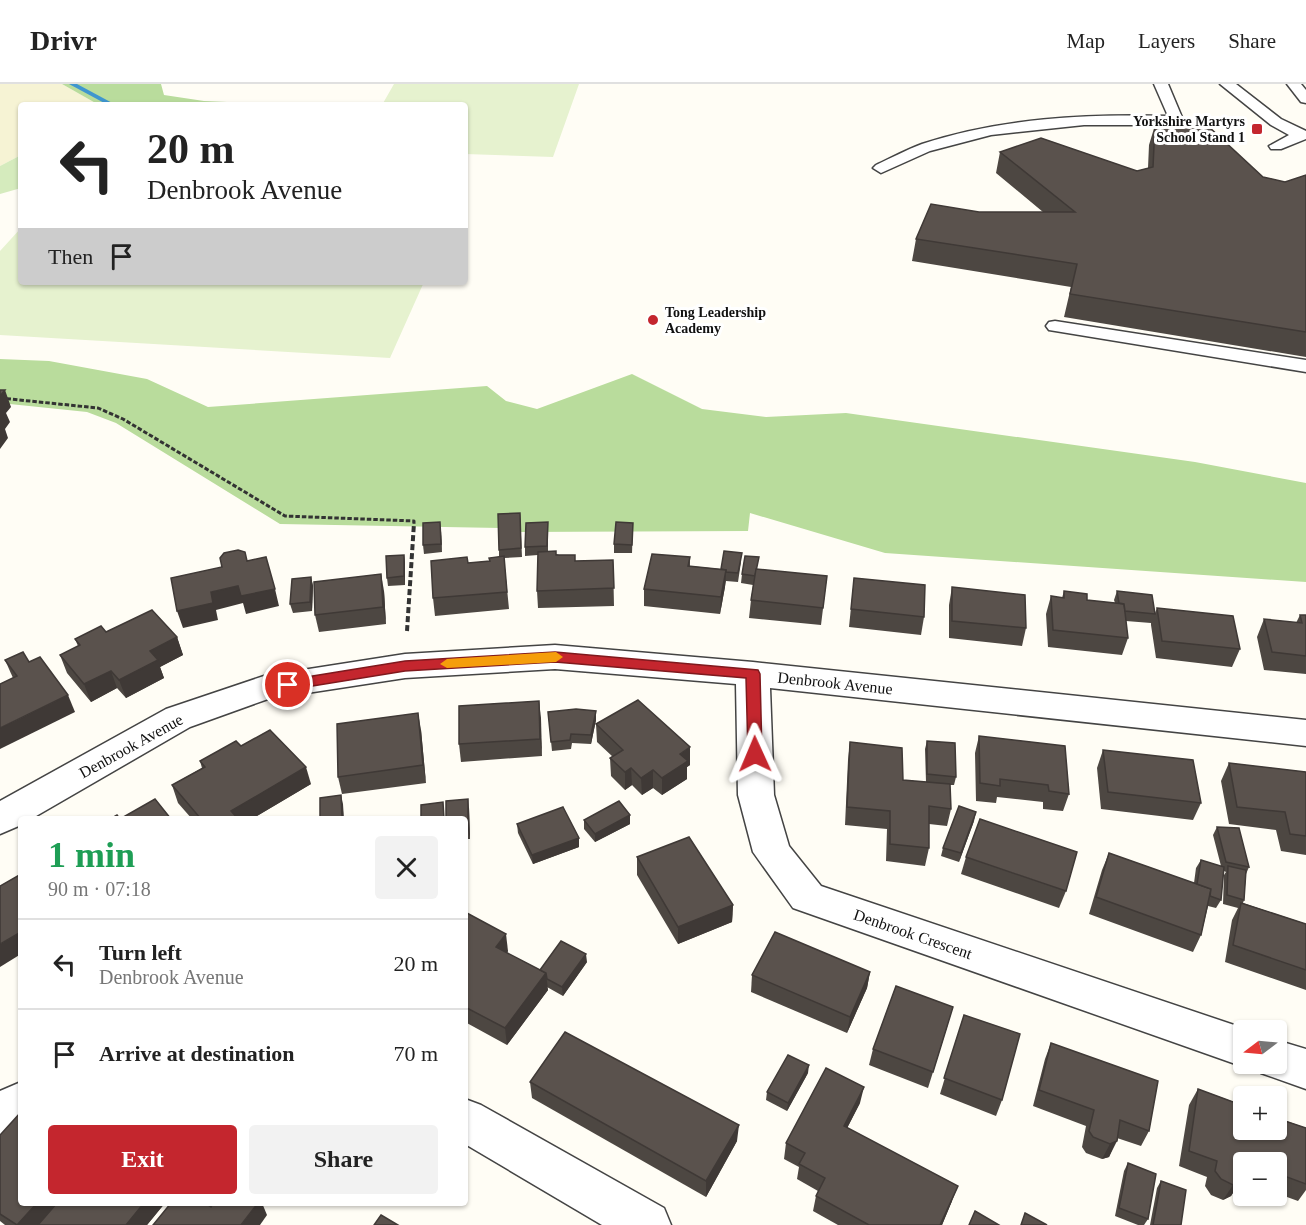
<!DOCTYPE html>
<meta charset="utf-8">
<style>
body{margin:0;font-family:"Times New Roman",serif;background:#f2f2f2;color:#222;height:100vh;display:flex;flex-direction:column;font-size:22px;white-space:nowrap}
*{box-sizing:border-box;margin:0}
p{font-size:20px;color:#767676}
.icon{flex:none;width:33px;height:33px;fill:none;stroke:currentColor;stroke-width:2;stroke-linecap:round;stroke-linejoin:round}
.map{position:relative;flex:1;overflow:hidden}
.sheet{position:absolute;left:18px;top:732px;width:450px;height:390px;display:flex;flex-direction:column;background:#fff;border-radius:6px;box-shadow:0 2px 4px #0004}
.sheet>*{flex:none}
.banner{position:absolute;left:18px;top:18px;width:450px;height:183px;border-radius:6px;box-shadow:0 2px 4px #0004;background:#fff;color:#222;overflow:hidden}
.needle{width:39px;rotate:254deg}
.buttons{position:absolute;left:1233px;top:936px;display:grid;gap:12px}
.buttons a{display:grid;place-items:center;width:54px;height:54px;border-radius:6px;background:#fff;box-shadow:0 2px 4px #0004;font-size:30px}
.pin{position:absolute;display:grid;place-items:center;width:51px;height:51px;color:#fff;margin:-26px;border:3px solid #fff;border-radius:50%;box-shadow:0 2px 6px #0007}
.me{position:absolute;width:66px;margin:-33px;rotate:359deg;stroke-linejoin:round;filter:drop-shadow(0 0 4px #0008)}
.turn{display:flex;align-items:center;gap:21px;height:126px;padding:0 30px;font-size:27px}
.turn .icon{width:78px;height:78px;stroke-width:2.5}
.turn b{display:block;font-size:42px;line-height:51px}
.then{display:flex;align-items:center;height:57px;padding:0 30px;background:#0003;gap:12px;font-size:22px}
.round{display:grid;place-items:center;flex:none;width:63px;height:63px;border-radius:6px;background:#f2f2f2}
.headline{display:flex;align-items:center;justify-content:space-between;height:102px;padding:0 30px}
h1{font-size:36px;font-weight:700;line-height:45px;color:#1e9e55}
.button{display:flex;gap:12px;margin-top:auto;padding:12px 30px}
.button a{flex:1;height:69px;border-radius:6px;background:#c4262e;color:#fff;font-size:24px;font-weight:700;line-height:69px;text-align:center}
.button a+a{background:#f2f2f2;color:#222}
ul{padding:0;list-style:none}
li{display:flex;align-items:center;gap:18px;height:90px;padding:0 30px;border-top:2px solid #e0e0e0}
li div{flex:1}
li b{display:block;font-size:22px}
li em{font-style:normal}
header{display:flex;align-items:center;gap:36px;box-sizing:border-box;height:84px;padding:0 30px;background:#fff;border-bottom:2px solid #e0e0e0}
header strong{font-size:28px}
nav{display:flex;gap:33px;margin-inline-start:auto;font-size:21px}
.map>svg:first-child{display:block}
.farmland{fill:#f6f3d4}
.green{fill:#d5ebbd}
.forest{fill:#b9dc9c}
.pitch{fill:#e6f2cf}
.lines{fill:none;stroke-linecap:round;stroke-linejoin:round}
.stream{fill:#3f96cf;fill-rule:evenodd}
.lane-casing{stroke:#444;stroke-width:3}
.street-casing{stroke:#444;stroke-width:3}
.path-far1{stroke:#333;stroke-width:3;stroke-dasharray:4.5 2;stroke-linecap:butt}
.path{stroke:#333;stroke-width:4;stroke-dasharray:6 3;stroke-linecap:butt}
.lane{fill:#fff;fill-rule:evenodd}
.street{fill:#fff;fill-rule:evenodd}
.wall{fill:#4d4742}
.shaded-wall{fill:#3f3936}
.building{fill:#5a524d;stroke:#3f3936;stroke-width:1.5}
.route{fill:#c4262e;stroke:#7f191e;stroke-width:1.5}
.slow{fill:#f59e0b}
.poi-dot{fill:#c4262e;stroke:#fff;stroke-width:2}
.labels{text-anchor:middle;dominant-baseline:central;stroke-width:6;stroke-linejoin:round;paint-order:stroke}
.far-poi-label{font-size:14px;font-weight:bold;fill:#111;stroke:#fff;text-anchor:end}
.street-label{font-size:16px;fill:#111;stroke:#fff}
</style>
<header>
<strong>Drivr</strong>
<nav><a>Map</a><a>Layers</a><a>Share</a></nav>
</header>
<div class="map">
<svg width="1306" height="1141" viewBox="0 0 1306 1141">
<rect width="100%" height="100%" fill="#fffdf5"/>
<path class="farmland" d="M0 0H62L99 21H21V71L0 82Z"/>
<path class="green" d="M21 71V104L0 110V82Z"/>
<g class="forest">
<path d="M62 0H161L164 11 204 17 292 21H99Z"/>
<path d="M0 275 49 277 147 295 208 323 487 302 506 317 537 325 632 290 702 325 766 333 846 329 1195 378 1306 399V498L885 469 750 429 748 447 521 448 500 444 280 440 116 339 87 328 0 319Z"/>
</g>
<g class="pitch">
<path d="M394 0H579L553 73 465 70V21H382Z"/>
<path d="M21 144V198H424L390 274 0 251V167Z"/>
</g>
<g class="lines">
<path class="stream" d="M69 0H77L116 21H108Z"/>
<g class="lane-casing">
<g id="lane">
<path d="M1154 0H1168L1189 50 1187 53H1177L1171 41H1084L991 51 930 67 881 89 873 84 876 81C891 74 906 66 922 60 1001 34 1085 30 1168 32Z"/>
<path d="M1220 0H1236L1281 35 1306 47V55L1281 65H1271L1269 62 1289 51 1271 41Z"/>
<path d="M1287 0H1301L1306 6V19L1301 18Z"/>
<path d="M1055 237 1306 276V288L1049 246 1046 242 1049 238Z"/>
</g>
</g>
<g class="street-casing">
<g id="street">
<path d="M555 561 753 578 1306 636V662L770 604 774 711 789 762 821 802 1249 946H1244V980H1254L1244 983 793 824 753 768 738 711 736 600 555 585 405 594 268 615 190 643 31 735H21V741L0 750V717L166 625 264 592 405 570Z"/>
<path d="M1276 956 1306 965V1005L1261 989 1256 980H1276Z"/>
<path d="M21 998V1043L0 1052V1007Z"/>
<path d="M465 1015 481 1021 664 1124 671 1141H602L465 1060Z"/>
</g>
</g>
<path class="path-far1" d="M0 314 98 324 123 335 285 432 414 437V441"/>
<path class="path" d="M407 547 414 439"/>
<use href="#lane" class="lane"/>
<use href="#street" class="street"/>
</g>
<g class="wall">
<path d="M1155 41 1263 93 1285 98 1306 91V273L1064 233 1071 203 912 177 916 155 1043 128 996 89 1000 68 1137 87 1148 84 1149 61Z"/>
<path d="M520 429 522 473 504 474 509 525 435 532 433 514 468 479 490 477 499 473V466Z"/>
<path d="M633 439 632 469H614V460Z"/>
<path d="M441 447 442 468 424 470 423 461Z"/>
<path d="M548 447V467L576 477 613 476 614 522 538 524 537 507 538 471 525 472V463Z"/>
<path d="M404 471 405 479V501L388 502 387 494Z"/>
<path d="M690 473V482L721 485 741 478 738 498 726 497 720 530 644 522V505Z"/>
<path d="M758 485 827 492 821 541 749 534 751 516 753 501 741 499 742 490Z"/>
<path d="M311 493 313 502 312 527 293 529 290 520Z"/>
<path d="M854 494 924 533 921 551 849 543Z"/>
<path d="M952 503 1026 544 1022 562 949 554V521Z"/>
<path d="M384 507 386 540 319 548 315 531Z"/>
<path d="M1064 507 1087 516 1115 519 1114 516 1117 507 1155 529 1157 524 1240 565 1232 583 1156 574 1151 541V539L1126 537 1128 554 1122 571 1048 563 1046 530 1051 512 1062 514Z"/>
<path d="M1300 531H1306V590L1264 586 1257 553 1264 535 1296 539Z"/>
<path d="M106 548 177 553 183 571 160 583 164 594 126 614 117 604 91 618 67 589 60 571 78 562 75 555Z"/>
<path d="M5 576 29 578 75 628 13 594Z"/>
<path d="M539 617 542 672 461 678 459 660Z"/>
<path d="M548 628 596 636 591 660 572 659 571 665 552 667Z"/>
<path d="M596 640 690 681 687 683V695L662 711 653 704 642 711 632 701 625 706 611 692 610 674 613 673 597 658Z"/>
<path d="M421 646 426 699 342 710 338 693Z"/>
<path d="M979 652 1069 710 1063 727 1043 725V718L997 713 996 719 976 717 975 669Z"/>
<path d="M927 657 956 693 954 701H950L951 725 947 742 929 740V764L925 782 886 777 887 745 845 741 848 676 850 658 903 696 926 698 925 665Z"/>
<path d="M1103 666 1201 719 1193 736 1101 725 1097 684Z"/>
<path d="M200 677 311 700 252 735H192L178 719 172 701 202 684Z"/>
<path d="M1229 679 1306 688V771L1281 767 1276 746 1229 740 1221 697Z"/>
<path d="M469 724 470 755H465V735Z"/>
<path d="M630 731V740L595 758 584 745V736Z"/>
<path d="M974 737 959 778 941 772 943 764Z"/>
<path d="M517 740 579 754V763L533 780 518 749Z"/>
<path d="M1217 743 1249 783 1246 790 1244 816 1243 819 1306 840V906L1225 878 1232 836 1238 824 1223 820 1224 791 1226 788 1224 787 1221 816 1216 824 1208 822 1201 851 1193 868 1089 830 1102 786 1109 769 1194 799 1196 784 1201 776 1221 782 1213 751Z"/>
<path d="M637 773 733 821 732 838 678 860 637 791Z"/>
<path d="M966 773 1066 807 1059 824 961 790Z"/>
<path d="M465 828 508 867 507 869 540 886 587 878 563 912 547 903 548 906 507 961 465 938Z"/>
<path d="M870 888 867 904 847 949 751 908 752 891Z"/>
<path d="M964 931 1002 1016 996 1032 940 1010Z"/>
<path d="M948 940 928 1004 869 981 873 965Z"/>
<path d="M1051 959 1149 1047 1141 1062 1117 1054 1109 1073 1102 1075 1086 1069 1082 1063 1086 1042 1033 1022 1045 975Z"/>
<path d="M808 989 787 1027 766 1016 767 1008Z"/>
<path d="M530 998 737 1057 706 1113 532 1014Z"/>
<path d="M1198 1005 1306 1044V1106L1298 1117 1276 1109V1078H1244V1096L1241 1095 1231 1112 1223 1116 1211 1111 1205 1102 1207 1093 1179 1082 1189 1021Z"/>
<path d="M860 1019 847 1044 952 1117 942 1141H838L813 1127 816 1112 818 1107 797 1095 799 1083 784 1075 786 1059Z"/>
<path d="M0 1051 165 1119 147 1141H5L0 1137Z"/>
<path d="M1128 1079 1148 1135 1144 1141H1138L1115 1132 1124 1087Z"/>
<path d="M1161 1097 1181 1141H1150L1157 1104Z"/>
</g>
<g class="shaded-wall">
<path d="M5 306 11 323 6 329 10 338 5 345 8 354 0 365V312Z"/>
<path d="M440 438 441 447 442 468 441 460Z"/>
<path d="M404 471 405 479V501L404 492Z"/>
<path d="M726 486 725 503 720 530 721 513Z"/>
<path d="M381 490 384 507 386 540 383 523Z"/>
<path d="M311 493 313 502 312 527 310 518Z"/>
<path d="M238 502 275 505 279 522 246 530 243 519 216 526 218 536 183 544 177 527 211 508Z"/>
<path d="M177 553 183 571 160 583 164 594 126 614 119 596 150 567Z"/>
<path d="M111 587 117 604 91 618 84 600Z"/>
<path d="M68 611 75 628 0 665V644Z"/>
<path d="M539 617 541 634 542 672 540 655Z"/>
<path d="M596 627V636L591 660V651Z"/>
<path d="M418 629 421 646 426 699 423 681Z"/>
<path d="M690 663V681L687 683V695L662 711V694L680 670Z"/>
<path d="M306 683 311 700 252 735H234L231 727Z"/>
<path d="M631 684 632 701 625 706V688Z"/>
<path d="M653 686V704L642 711 641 694Z"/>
<path d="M341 711 343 720 344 735H342Z"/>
<path d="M468 715 469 724 470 755 468 746Z"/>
<path d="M976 728 974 737 959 778 961 769Z"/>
<path d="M630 731V740L595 758V750Z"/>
<path d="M579 754V763L533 780 532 771Z"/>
<path d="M733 821 732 838 678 860V843Z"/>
<path d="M21 848V870L0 883V860Z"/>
<path d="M506 850 508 867 498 880 496 863Z"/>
<path d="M586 870 587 878 563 912 562 903Z"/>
<path d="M870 888 867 904 847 949 850 933Z"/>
<path d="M546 889 548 906 507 961 505 944Z"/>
<path d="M809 981 808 989 787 1027 788 1019Z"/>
<path d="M864 1003 860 1019 840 1058 844 1042Z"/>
<path d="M739 1041 737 1057 706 1113V1097Z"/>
<path d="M1117 1057 1109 1073 1102 1075 1110 1060Z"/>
<path d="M1241 1097 1231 1112 1223 1116 1233 1101Z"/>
<path d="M958 1102 952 1117 942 1141H940Z"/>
<path d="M37 1119H60L41 1141H17Z"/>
<path d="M144 1119H165L147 1141H126Z"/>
<path d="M258 1119H262L267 1131 260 1141H241Z"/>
</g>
<g class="building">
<path d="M1155 41 1209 43 1263 93 1285 98 1306 91V248L1070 210 1077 180 916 155 931 120 979 128H1075L1000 68 1041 54 1137 87 1153 83Z"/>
<path d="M0 306H5L0 312Z"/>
<path d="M520 429 521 464 499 466 498 430Z"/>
<path d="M440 438 441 460 423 461V439Z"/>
<path d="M548 438 547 462 525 463 526 439Z"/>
<path d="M616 438 633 439 632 461 614 460Z"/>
<path d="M238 466 245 468 247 477 266 473 275 505 241 512 238 502 211 508 213 519 177 527 171 494 222 483 220 474 224 469Z"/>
<path d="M556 467V471H575V477L613 476 614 504 537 507 538 468Z"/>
<path d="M724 467 742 469 738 489 726 488V486L721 485Z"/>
<path d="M652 470 690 473 688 482 726 486 721 513 644 505Z"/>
<path d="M404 471V492L387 494 386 472Z"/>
<path d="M504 472 507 508 433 514 431 477 467 473 468 479 490 477 489 474Z"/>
<path d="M745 472 759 473 755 492 742 490Z"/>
<path d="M756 485 827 492 823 524 751 516Z"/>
<path d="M381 490 383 523 315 531 314 498Z"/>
<path d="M311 493 310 518 290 520 292 495Z"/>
<path d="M854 494 925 501 924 533 851 525Z"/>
<path d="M952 503 1025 511 1026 544 952 537Z"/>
<path d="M1064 507 1087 510V516L1124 520 1128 554 1053 546 1051 512 1064 514Z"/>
<path d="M1117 507 1152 511 1155 530 1125 527 1124 520 1119 519Z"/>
<path d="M1157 524 1233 532 1240 565 1162 557Z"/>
<path d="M152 526 177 553 150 567 158 576 119 596 111 587 84 600 60 571 80 561 75 555 101 542 106 548Z"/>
<path d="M1300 531H1306V572L1272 568 1264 535 1302 539Z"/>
<path d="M23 568 29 578 40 573 68 611 0 644V600L17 592 5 576Z"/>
<path d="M638 616 690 663 680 670 688 677 662 694 653 686 641 694 631 684 625 688 610 674 623 666 596 640Z"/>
<path d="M539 617 540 655 459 660V622Z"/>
<path d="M576 625 596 627 591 651 571 650 570 656 551 658 548 628Z"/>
<path d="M418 629 423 681 338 693 337 640Z"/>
<path d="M270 646 306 683 231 727 238 735H201L172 701 205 683 200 677 236 657 241 662Z"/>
<path d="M979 652 1065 662 1069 710 1049 707 1048 701 1000 695V702L980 699Z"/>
<path d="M927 657 955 659 956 693 927 690Z"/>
<path d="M850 658 902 664 903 696 950 700 951 725 929 722V764L890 760V727L847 723Z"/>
<path d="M1103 666 1193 676 1201 719 1108 708Z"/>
<path d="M1229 679 1306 688V752L1290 750 1285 728 1237 723Z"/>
<path d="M341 711 342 735H320V714Z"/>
<path d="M155 715 171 735H110L117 731 120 735Z"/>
<path d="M468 715V746H465V735H446V717Z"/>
<path d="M619 717 630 731 595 750 584 736Z"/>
<path d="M443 718 444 735H421V721Z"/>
<path d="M959 722 976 728 961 769 943 764Z"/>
<path d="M563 723 579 754 532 771 517 740Z"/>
<path d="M980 735 1077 768 1066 807 966 773Z"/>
<path d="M1217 743 1239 744 1249 783 1226 778Z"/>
<path d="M689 753 733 821 678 843 637 773Z"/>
<path d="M1109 769 1211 805 1201 851 1096 813Z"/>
<path d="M1201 776 1224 783 1221 816 1210 812 1211 805 1197 800Z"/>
<path d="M1228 782 1246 786 1244 816 1227 811Z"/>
<path d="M21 790V848L0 860V802Z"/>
<path d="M1241 819 1306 840V886L1233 861Z"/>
<path d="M465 828 506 850 496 863 546 889 505 944 465 923Z"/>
<path d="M775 848 870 888 850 933 752 891Z"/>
<path d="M561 857 586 870 562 903 547 895 546 889 540 886Z"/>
<path d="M896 902 953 923 933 988 873 965Z"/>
<path d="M964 931 1020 950 1002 1016 944 994Z"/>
<path d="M565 948 739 1041 706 1097 530 998Z"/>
<path d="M1051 959 1158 997 1149 1047 1120 1036 1117 1057 1110 1060 1093 1053 1089 1047 1094 1026 1039 1006Z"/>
<path d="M788 971 809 981 788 1019 767 1008Z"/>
<path d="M826 984 864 1003 844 1042 958 1102 940 1141H869L816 1112 825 1094 799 1080 805 1069 786 1059Z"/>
<path d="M1198 1005 1244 1022V1046H1276V1034L1306 1044V1100L1276 1089V1078H1248L1243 1077 1241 1097 1233 1101 1221 1095 1215 1087 1217 1077 1189 1067Z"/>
<path d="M21 1028V1119H37L17 1141 0 1130V1051Z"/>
<path d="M1128 1079 1156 1090 1148 1135 1119 1124Z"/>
<path d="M1161 1097 1186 1106 1181 1141H1153Z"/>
<path d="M57 1119H144L126 1141H38Z"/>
<path d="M171 1119H205L211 1123 213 1119H258L241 1141H153Z"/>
<path d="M975 1127 999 1141H969Z"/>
<path d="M1025 1129 1047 1141H1021Z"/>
<path d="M381 1131 398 1141H374Z"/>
</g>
<path class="route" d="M555 568 758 586 760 590 762 670 760 674H750L748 670 746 594 555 578 405 587 288 606 281 601 288 596 405 577Z"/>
<path class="slow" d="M556 568 563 573 556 578 447 584 440 580 447 575Z"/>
<g class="poi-dot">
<rect x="1251" y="39" width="12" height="12" rx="3"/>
<circle cx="653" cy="236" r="6"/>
</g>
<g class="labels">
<g class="far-poi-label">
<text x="1245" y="37">Yorkshire Martyrs<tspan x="1245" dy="16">School Stand 1</tspan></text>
<text x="665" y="228" text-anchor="start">Tong Leadership<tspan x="665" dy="16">Academy</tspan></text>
</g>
<g class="street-label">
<text transform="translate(835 599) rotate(6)">Denbrook Avenue</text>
<text transform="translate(131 662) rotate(-29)">Denbrook Avenue</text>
<text transform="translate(913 850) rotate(19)">Denbrook Crescent</text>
</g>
</g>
</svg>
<div class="buttons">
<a><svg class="needle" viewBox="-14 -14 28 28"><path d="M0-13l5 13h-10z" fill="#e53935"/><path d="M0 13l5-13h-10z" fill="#767676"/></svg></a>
<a>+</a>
<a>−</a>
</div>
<div class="pin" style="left:288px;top:601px;background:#d93025"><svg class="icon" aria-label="arrive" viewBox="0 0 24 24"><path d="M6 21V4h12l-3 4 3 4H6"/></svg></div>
<svg class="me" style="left:755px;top:670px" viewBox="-20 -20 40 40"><path d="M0-17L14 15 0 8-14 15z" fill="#c4262e" stroke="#fff" stroke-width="4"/></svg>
<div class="banner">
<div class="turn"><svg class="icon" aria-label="left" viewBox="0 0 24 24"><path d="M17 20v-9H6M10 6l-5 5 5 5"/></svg><div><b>20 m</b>Denbrook Avenue</div></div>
<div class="then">Then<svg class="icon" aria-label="arrive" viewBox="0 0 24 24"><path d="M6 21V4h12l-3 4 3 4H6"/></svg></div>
</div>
<section class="sheet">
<div class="headline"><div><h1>1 min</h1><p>90 m · 07:18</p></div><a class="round"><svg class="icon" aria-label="close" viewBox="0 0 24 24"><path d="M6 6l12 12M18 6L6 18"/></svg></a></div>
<ul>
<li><svg class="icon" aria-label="left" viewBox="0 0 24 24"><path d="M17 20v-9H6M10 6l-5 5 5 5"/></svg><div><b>Turn left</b><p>Denbrook Avenue</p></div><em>20 m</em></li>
<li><svg class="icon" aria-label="arrive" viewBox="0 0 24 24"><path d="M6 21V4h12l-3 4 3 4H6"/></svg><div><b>Arrive at destination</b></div><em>70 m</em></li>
</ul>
<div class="button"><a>Exit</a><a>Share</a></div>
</section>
</div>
